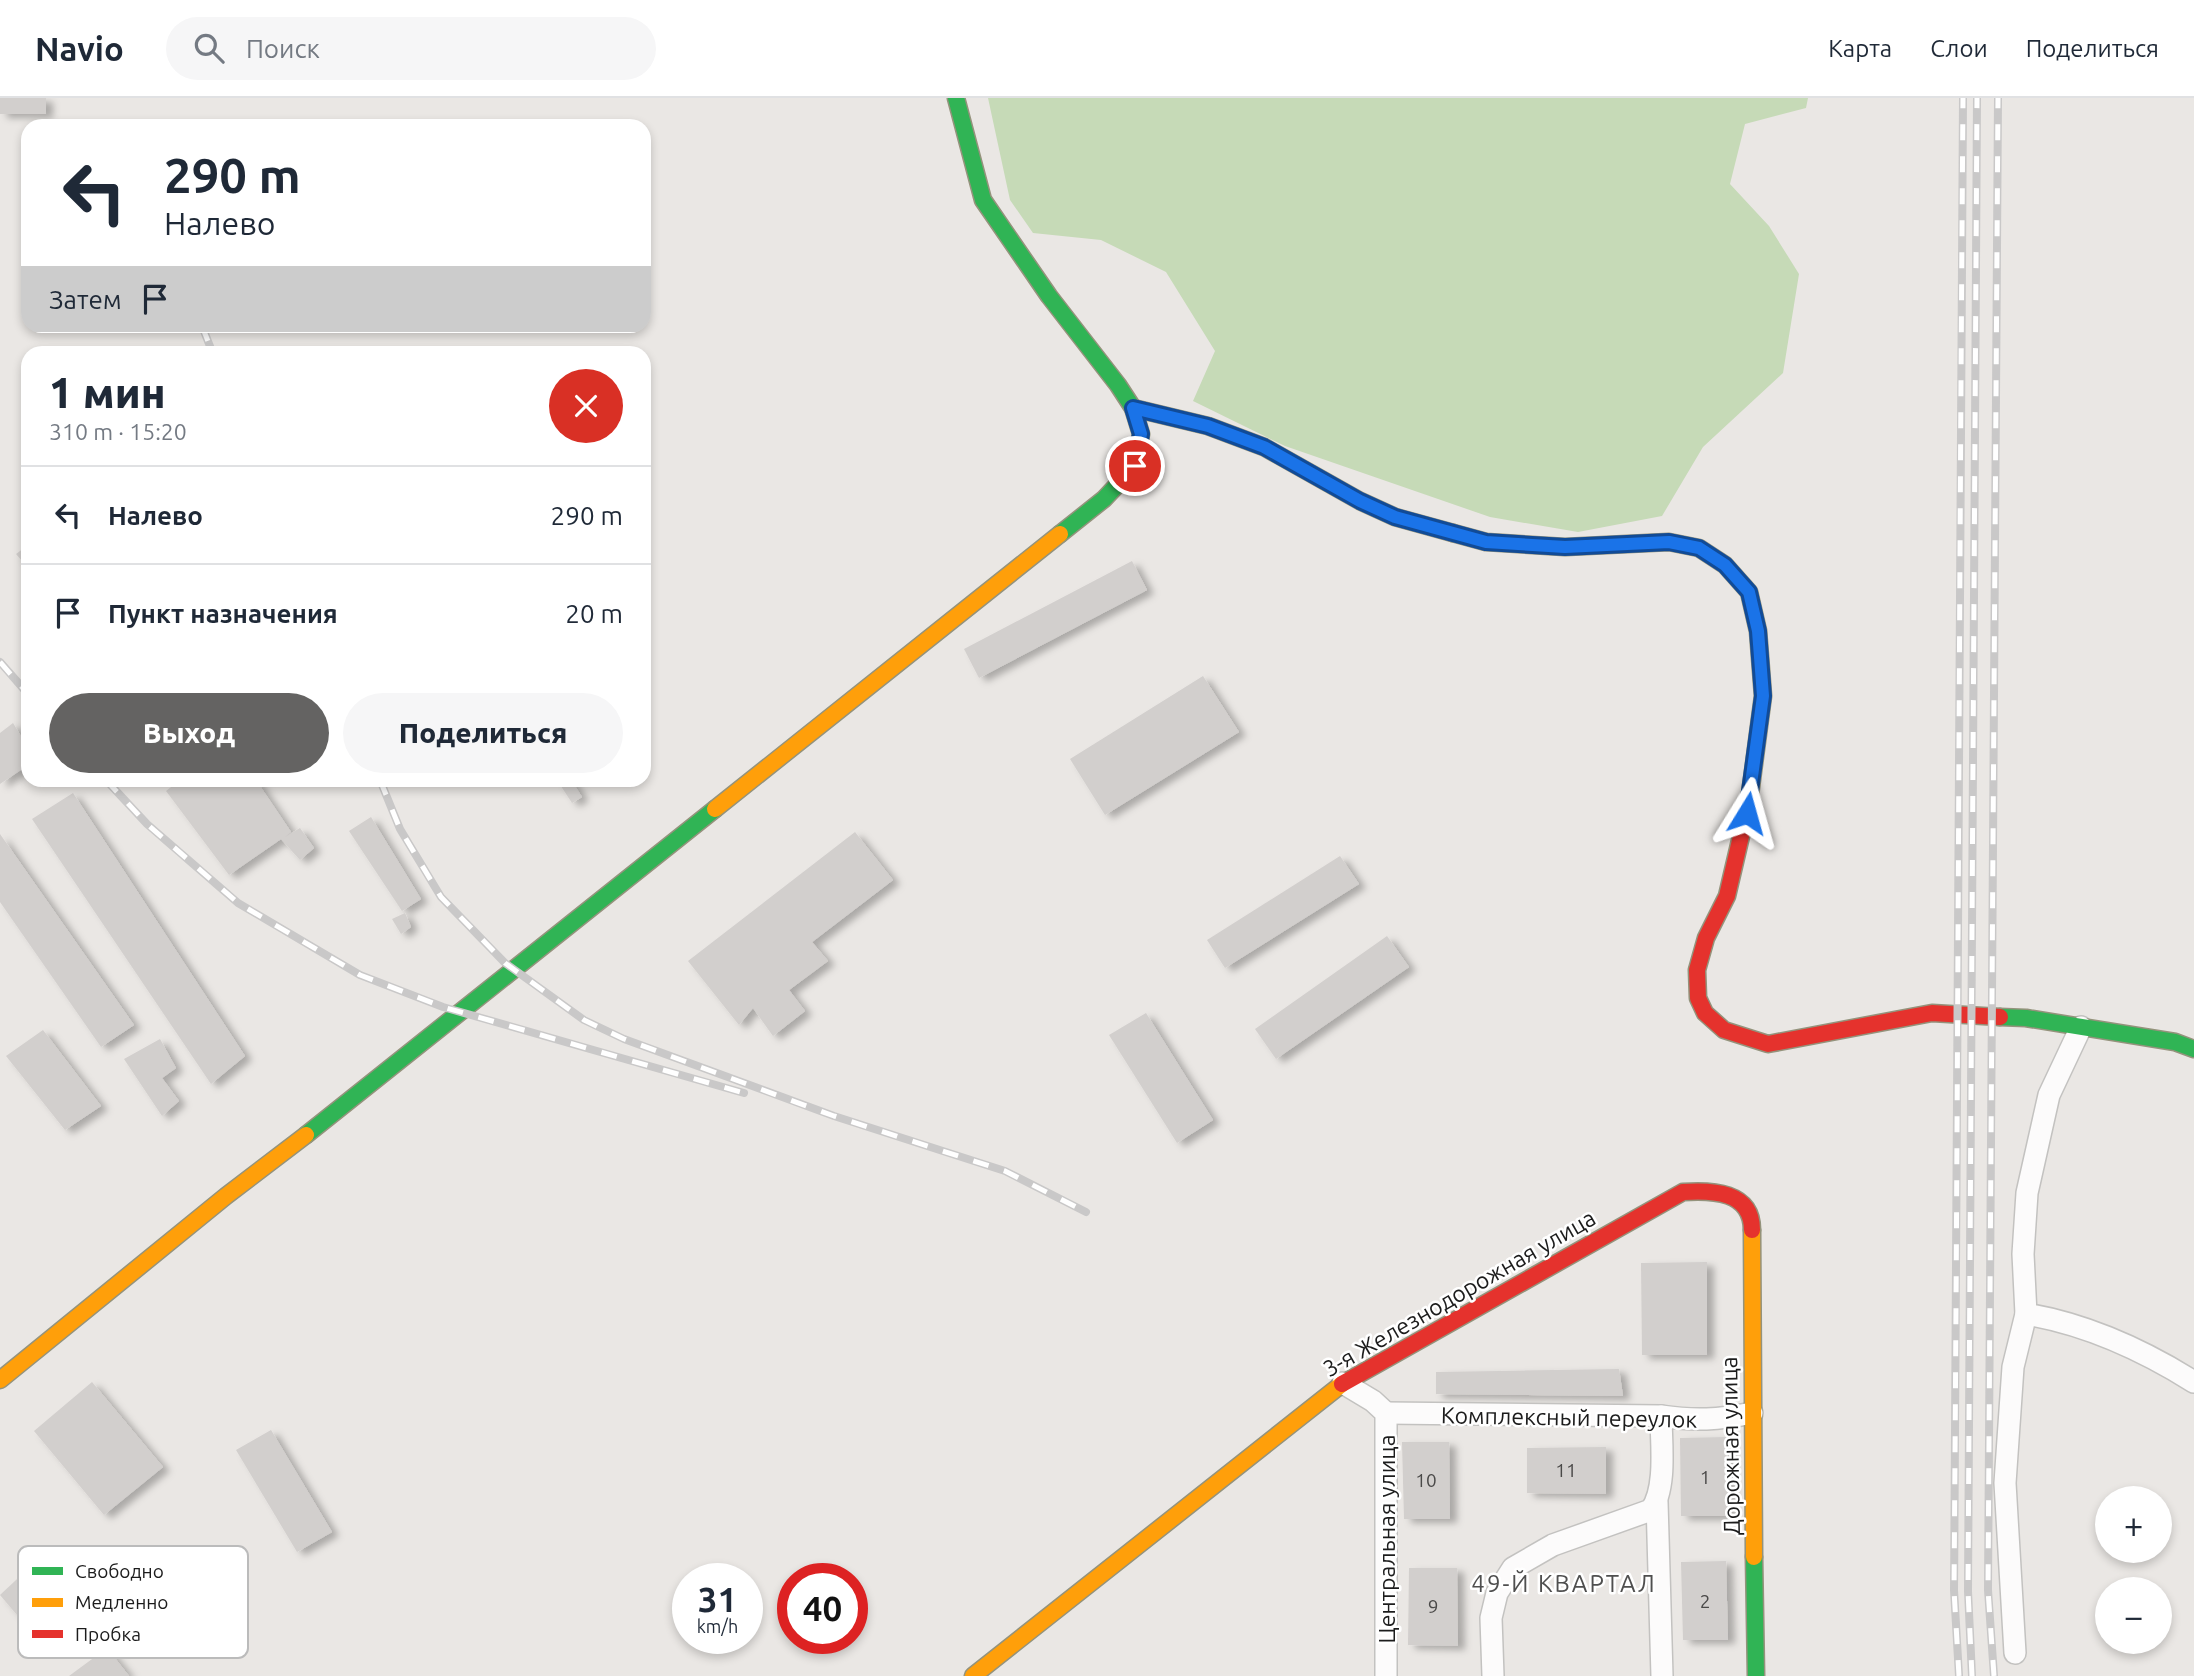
<!DOCTYPE html>
<html lang="ru">
<meta charset="utf-8">
<style>
body{margin:0;font-family:Ubuntu,sans-serif;background:#f6f6f7;color:#1f2937;height:100vh;display:flex;flex-direction:column;font-size:26px;white-space:nowrap}
*{box-sizing:border-box;margin:0}
p{font-size:23px;color:#747a83}
.icon{flex:none;width:38px;height:38px;fill:none;stroke:currentColor;stroke-width:2;stroke-linecap:round;stroke-linejoin:round}
.map{position:relative;flex:1;overflow:hidden}
.details{position:absolute;left:21px;top:248px;width:630px;height:441px;display:flex;flex-direction:column;background:#fff;border-radius:21px;box-shadow:0 4px 10px #0003}
.details>*{flex:none}
.top-card{position:absolute;left:21px;top:21px;width:630px;height:214px;border-radius:21px;box-shadow:0 4px 10px #0003;background:#fff;color:#1f2937;overflow:hidden}
.controls{position:absolute;left:2095px;top:1388px;display:grid;gap:14px}
.controls a{display:grid;place-items:center;width:77px;height:77px;border-radius:50%;background:#fff;box-shadow:0 4px 10px #0003;font-size:35px}
.speed{position:absolute;left:672px;top:1465px;display:flex;gap:14px;font-size:35px;font-weight:700;text-align:center}
.speed>*{display:grid;place-content:center;width:91px;height:91px;border-radius:50%;background:#fff;box-shadow:0 4px 10px #0003;line-height:1}
.speed small{font-size:18px;font-weight:400}
.speed .limit{border:10px solid #d22;background:#fff;color:#111}
.pin{position:absolute;display:grid;place-items:center;width:60px;height:60px;color:#fff;margin:-30px;border:4px solid #fff;border-radius:50%;box-shadow:0 2px 7px #0007}
.me{position:absolute;width:77px;margin:-38px;rotate:8deg;stroke-linejoin:round;filter:drop-shadow(0 0 5px #0008)}
.turn{display:flex;align-items:center;gap:24px;height:147px;padding:0 28px;font-size:32px}
.turn .icon{width:91px;height:91px;stroke-width:2.5}
.turn b{display:block;font-size:49px;line-height:60px}
.then{display:flex;align-items:center;height:66px;padding:0 28px;background:#0003;gap:14px;font-size:26px}
.round{display:grid;place-items:center;flex:none;width:74px;height:74px;border-radius:37px;background:#f6f6f7}
.summary{display:flex;align-items:center;justify-content:space-between;height:119px;padding:0 28px}
h1{font-size:42px;font-weight:800;line-height:52px}
.button{display:flex;gap:14px;margin-top:auto;padding:14px 28px}
.button a{flex:1;height:80px;border-radius:42px;background:#646362;color:#fff;font-size:28px;font-weight:800;line-height:80px;text-align:center}
.button a+a{background:#f6f6f7;color:#1f2937}
ul{padding:0;list-style:none}
li{display:flex;align-items:center;gap:21px;height:98px;padding:0 28px;border-top:2px solid #e0e1e3}
li div{flex:1}
li b{display:block;font-size:26px}
li em{font-style:normal}
header{display:flex;align-items:center;gap:42px;box-sizing:border-box;height:98px;padding:0 35px;background:#fff;border-bottom:2px solid #e0e1e3}
header strong{font-size:33px}
nav{display:flex;gap:38px;margin-inline-start:auto;font-size:24px}
.search{width:490px;height:63px;background:#f6f6f7;display:flex;align-items:center;gap:18px;box-sizing:border-box;padding:0 24px;border-radius:38px;color:#747a83;font-size:26px}
.map>svg:first-child{display:block}
.forest{fill:#c6dab7}
.building{fill:#d2cfcd;filter:url(#shadow)}
.lines{fill:none;stroke-linecap:round;stroke-linejoin:round}
.street-casing{stroke:#c3c2c0;stroke-width:24}
.fast-casing{stroke:#94937c;stroke-width:19}
.slow-casing{stroke:#94937c;stroke-width:19}
.jam-casing{stroke:#94937c;stroke-width:19}
.street{stroke:#fcfbfb;stroke-width:21}
.fast{stroke:#30b455;stroke-width:16}
.slow{stroke:#ff9f0a;stroke-width:16}
.jam{stroke:#e5322d;stroke-width:16}
.rail-casing{stroke:#c9c8c8;stroke-width:8}
.rail{stroke:#fff;stroke-width:5;stroke-dasharray:16;stroke-linecap:butt}
.route-casing{stroke:#114b97;stroke-width:18}
.route{stroke:#1a73e8;stroke-width:12}
.labels{text-anchor:middle;dominant-baseline:central;stroke-width:5;stroke-linejoin:round;paint-order:stroke}
.number-label{font-size:19px;fill:#4a4948}
.street-label{font-size:23px;fill:#1c1c1c;stroke:#fff}
.neighbourhood-label{font-size:24px;letter-spacing:2px;fill:#4f4f4f;stroke:#fff}
.key{fill:#fff;stroke:#bbb;stroke-width:2}
.key-label{font-size:19px;fill:#1c1c1c}
</style>
<header>
<strong>Navio</strong>
<div class="search"><svg class="icon" aria-label="search" viewBox="0 0 24 24"><circle cx="10" cy="10" r="6"/><path d="M15 15l6 6"/></svg>Поиск</div>
<nav><a>Карта</a><a>Слои</a><a>Поделиться</a></nav>
</header>
<div class="map">
<svg width="2194" height="1578" viewBox="0 0 2194 1578">
<defs>
<filter id="shadow"><feDropShadow dx="7" dy="4" stdDeviation="3.5" flood-color="#0004"/></filter>
</defs>
<rect width="100%" height="100%" fill="#eae7e4"/>
<path class="forest" d="M988 0H1808L1806 10 1745 26 1730 86 1769 128 1799 176 1783 275 1703 349 1662 418 1578 434 1490 419 1285 348 1193 303 1215 253 1166 174 1101 142 1033 135 1010 102Z"/>
<g class="building">
<rect x="0" y="0" width="46" height="16"/>
<path d="M28 447V470L16 456Z"/>
<path d="M1132 463 1147 492 979 580 964 551Z"/>
<path d="M1203 578 1239 634 1105 717 1070 661Z"/>
<path d="M13 625 28 650V667L0 686V635Z"/>
<path d="M180 682H256L291 734 285 739 300 730 314 750 300 762 281 741 229 777 166 693Z"/>
<path d="M557 682H571L582 699 572 705Z"/>
<path d="M73 695 245 958 211 986 32 721Z"/>
<path d="M371 719 421 801 402 813 349 733Z"/>
<path d="M855 734 893 782 812 844 828 863 789 892 805 913 773 938 753 910 739 927 688 863Z"/>
<path d="M0 736 134 927 101 949 0 804Z"/>
<path d="M1340 758 1359 786 1225 870 1207 842Z"/>
<path d="M405 815 411 829 401 836 392 821Z"/>
<path d="M1387 838 1409 869 1276 961 1255 931Z"/>
<path d="M1146 915 1213 1022 1177 1045 1109 937Z"/>
<path d="M43 932 101 1008 65 1032 6 958Z"/>
<path d="M160 941 176 970 162 980 179 1003 162 1018 124 961Z"/>
<path d="M1707 1164V1257H1642L1641 1165Z"/>
<path d="M1619 1271 1623 1298 1436 1296V1274Z"/>
<path d="M92 1284 163 1369 104 1417 34 1333Z"/>
<path d="M271 1332 332 1434 297 1454 236 1352Z"/>
<path d="M1727 1339 1730 1418H1681L1680 1340Z"/>
<path d="M1402 1344H1449L1450 1421H1404Z"/>
<path d="M1606 1349V1396L1527 1395V1350Z"/>
<path d="M1726 1463 1728 1542H1683L1681 1464Z"/>
<path d="M32 1467 78 1521 45 1550 0 1497Z"/>
<path d="M1409 1470H1457L1458 1548 1408 1547Z"/>
<path d="M107 1550 129 1578H69Z"/>
</g>
<g class="lines">
<g class="street-casing">
<g id="street">
<path d="M2081 929 2049 997 2027 1095 2023 1156 2026 1216C2086 1226 2143 1252 2194 1284"/>
<path d="M1343 1285 1373 1303 1386 1315V1578"/>
<path d="M1386 1315 1661 1318C1695 1323 1718 1322 1752 1315"/>
<path d="M1657 1404 1662 1578"/>
<path d="M2015 1555 2005 1385 2013 1269 2026 1216"/>
<path d="M1493 1578 1491 1520 1497 1495 1513 1470 1553 1447 1651 1412C1667 1390 1661 1344 1661 1318"/>
</g>
</g>
<g class="fast-casing">
<g id="fast">
<path d="M956 0 983 102 1049 198 1118 287 1133 310 1141 336 1135 368 1104 401 1060 436"/>
<path d="M1133 310 1208 328 1264 349 1360 403 1395 419 1453 435"/>
<path d="M2000 919 2026 920 2175 944 2194 951"/>
<path d="M306 1037 715 711"/>
<path d="M1754 1459 1756 1578"/>
</g>
</g>
<g class="slow-casing">
<g id="slow">
<path d="M1453 435 1486 444 1565 449 1669 444 1699 450 1725 467 1749 494 1758 533 1763 598 1749 704"/>
<path d="M715 711 1060 436"/>
<path d="M1752 1132 1754 1459"/>
<path d="M0 1282 226 1098 306 1037"/>
<path d="M973 1578 1342 1286"/>
</g>
</g>
<g class="jam-casing">
<g id="jam">
<path d="M1749 704 1727 798 1706 840 1697 872 1698 900 1705 915 1724 932 1768 946 1932 915 2000 919"/>
<path d="M1342 1286 1683 1094C1712 1092 1752 1093 1752 1132"/>
</g>
</g>
<use href="#street" class="street"/>
<use href="#fast" class="fast"/>
<use href="#slow" class="slow"/>
<use href="#jam" class="jam"/>
<g class="rail-casing">
<g id="rail">
<path d="M202 228 213 256"/>
<path d="M0 564 28 596"/>
<path d="M106 682 147 726 238 805 360 877 443 909 744 995"/>
<path d="M380 682 400 731 441 799 505 865 584 922 624 941 834 1018 1005 1073 1086 1114"/>
<path d="M1959 1578 1954 1492C1958 995 1959 498 1963 0"/>
<path d="M1972 1578 1968 1493 1977 0"/>
<path d="M1994 1578 1988 1492 1998 0"/>
</g>
</g>
<use href="#rail" class="rail"/>
</g>
<g class="lines">
<g class="route-casing">
<path id="route" d="M1135 368 1141 336 1133 310 1208 328 1264 349 1360 403 1395 419 1486 444 1565 449 1669 444 1699 450 1725 467 1749 494 1758 533 1763 598 1747 715"/>
</g>
<use href="#route" class="route"/>
</g>
<g class="labels">
<g class="number-label">
<text x="1566" y="1372">11</text>
<text x="1705" y="1379">1</text>
<text x="1426" y="1382">10</text>
<text x="1705" y="1503">2</text>
<text x="1433" y="1508">9</text>
</g>
<g class="street-label">
<text transform="translate(1459 1195) rotate(-30)">3-я Железнодорожная улица</text>
<text transform="translate(1569 1319) rotate(1)">Комплексный переулок</text>
<text transform="translate(1730 1348) rotate(-91)">Дорожная улица</text>
<text transform="translate(1386 1441) rotate(-90)">Центральная улица</text>
</g>
<g class="neighbourhood-label">
<text x="1564" y="1485">49-Й КВАРТАЛ</text>
</g>
</g>
<rect x="18" y="1448" width="230" height="112" rx="10" class="key"/>
<rect x="32" y="1469" width="31" height="8" fill="#30b455"/>
<rect x="32" y="1500" width="31" height="9" fill="#ff9f0a"/>
<rect x="32" y="1532" width="31" height="8" fill="#e5322d"/>
<g class="key-label">
<text x="75" y="1480">Свободно</text>
<text x="75" y="1511">Медленно</text>
<text x="75" y="1543">Пробка</text>
</g>
</svg>
<div class="controls">
<a>+</a>
<a>−</a>
</div>
<div class="speed"><div>31<small>km/h</small></div><div class="limit">40</div></div>
<div class="pin" style="left:1135px;top:368px;background:#d93025"><svg class="icon" aria-label="arrive" viewBox="0 0 24 24"><path d="M6 21V4h12l-3 4 3 4H6"/></svg></div>
<svg class="me" style="left:1747px;top:715px" viewBox="-20 -20 40 40"><path d="M0-17L14 15 0 8-14 15z" fill="#1a73e8" stroke="#fff" stroke-width="4"/></svg>
<div class="top-card">
<div class="turn"><svg class="icon" aria-label="left" viewBox="0 0 24 24"><path d="M17 20v-9H6M10 6l-5 5 5 5"/></svg><div><b>290 m</b>Налево</div></div>
<div class="then">Затем<svg class="icon" aria-label="arrive" viewBox="0 0 24 24"><path d="M6 21V4h12l-3 4 3 4H6"/></svg></div>
</div>
<section class="details">
<div class="summary"><div><h1>1 мин</h1><p>310 m · 15:20</p></div><a class="round" style="background:#d93025;color:#fff"><svg class="icon" aria-label="close" viewBox="0 0 24 24"><path d="M6 6l12 12M18 6L6 18"/></svg></a></div>
<ul>
<li><svg class="icon" aria-label="left" viewBox="0 0 24 24"><path d="M17 20v-9H6M10 6l-5 5 5 5"/></svg><div><b>Налево</b></div><em>290 m</em></li>
<li><svg class="icon" aria-label="arrive" viewBox="0 0 24 24"><path d="M6 21V4h12l-3 4 3 4H6"/></svg><div><b>Пункт назначения</b></div><em>20 m</em></li>
</ul>
<div class="button"><a>Выход</a><a>Поделиться</a></div>
</section>
</div>
